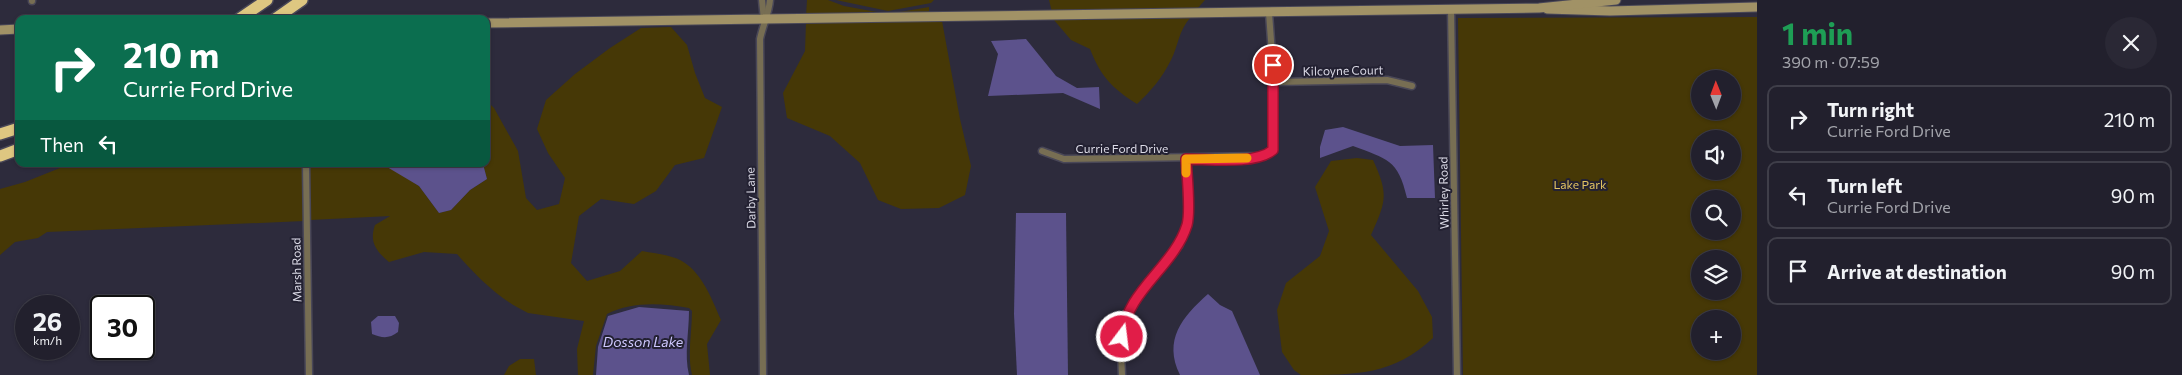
<!DOCTYPE html>
<meta charset="utf-8">
<style>
body{margin:0;font-family:Commissioner,sans-serif;background:#2a2835;color:#f1f3f6;height:100vh;display:flex;flex-direction:column;font-size:19px;white-space:nowrap}
*{box-sizing:border-box;margin:0}
p{font-size:16px;color:#a2a3aa}
.icon{flex:none;width:28px;height:28px;fill:none;stroke:currentColor;stroke-width:2;stroke-linecap:round;stroke-linejoin:round}
.map{position:relative;flex:1;overflow:hidden}
.details{display:flex;flex-direction:column;background:#22202d;width:425px}
.details>*{flex:none}
.top-card{position:absolute;left:15px;top:15px;width:475px;height:152px;border-radius:10px;box-shadow:0 1px 4px #0004,0 0 0 1px #3f3e49;background:#0b6e4f;color:#fff;overflow:hidden}
.needle{width:32px;rotate:359deg}
.tools{position:absolute;left:1691px;top:70px;display:grid;gap:10px}
.tools a{display:grid;place-items:center;width:50px;height:50px;border-radius:50%;background:#22202d;box-shadow:0 1px 4px #0004,0 0 0 1px #3f3e49;font-size:25px}
.speed{position:absolute;left:15px;top:295px;display:flex;gap:10px;font-size:25px;font-weight:700;text-align:center}
.speed>*{display:grid;place-content:center;width:65px;height:65px;border-radius:50%;background:#22202d;box-shadow:0 1px 4px #0004,0 0 0 1px #3f3e49;line-height:1}
.speed small{font-size:12px;font-weight:400}
.speed .limit{border:2px solid #111;border-radius:8px;background:#fff;color:#111}
.pin{position:absolute;display:grid;place-items:center;width:42px;height:42px;color:#fff;margin:-21px;border:2px solid #fff;border-radius:50%;box-shadow:0 1px 5px #0007}
.me{position:absolute;width:55px;margin:-28px;rotate:15deg;stroke-linejoin:round;filter:drop-shadow(0 0 4px #0008)}
.turn{display:flex;align-items:center;gap:18px;height:105px;padding:0 25px;font-size:22px}
.turn .icon{width:65px;height:65px;stroke-width:2.5}
.turn b{display:block;font-size:35px;line-height:42px}
.then{display:flex;align-items:center;height:48px;padding:0 25px;background:#0003;gap:10px;font-size:19px}
.round{display:grid;place-items:center;flex:none;width:52px;height:52px;border-radius:26px;background:#2a2835}
.head{display:flex;align-items:center;justify-content:space-between;height:85px;padding:0 25px}
h1{font-size:30px;font-weight:700;line-height:38px;color:#1e9e55}
ul{padding:0;list-style:none}
li{display:flex;align-items:center;gap:15px;height:68px;margin:0 10px 8px;padding:0 15px;border:2px solid #3f3e49;border-radius:10px}
li div{flex:1}
li b{display:block;font-size:19px}
li em{font-style:normal}
main{display:flex;flex:1;min-height:0}
.map>svg:first-child{display:block}
.green{fill:#463806;fill-rule:evenodd}
.water{fill:#5c528c}
.lines{fill:none;stroke-linecap:round;stroke-linejoin:round}
.minor-casing{stroke:#494757;stroke-width:9}
.secondary-casing{stroke:#494757;stroke-width:11}
.motorway-casing{stroke:#494757;stroke-width:14}
.minor{stroke:#776e53;stroke-width:6}
.secondary{stroke:#a19266;stroke-width:9}
.motorway{stroke:#dec781;stroke-width:11}
.route-casing{stroke:#92132f;stroke-width:12}
.route{stroke:#e11d48;stroke-width:9}
.slow{stroke:#f59e0b;stroke-width:9}
.labels{text-anchor:middle;dominant-baseline:central;stroke-width:4;stroke-linejoin:round;paint-order:stroke}
.street-label{font-size:12px;fill:#dcdbe7;stroke:#232132}
.park-label{font-size:12px;fill:#e4c562;stroke:#232132}
.water-label{font-size:14px;font-style:italic;fill:#cec8fe;stroke:#232132}
</style>
<main>
<div class="map">
<svg width="1757" height="375" viewBox="0 0 1757 375">
<rect width="100%" height="100%" fill="#2d2b3c"/>
<g class="green">
<path d="M807 0H828L844 6 888 14 929 7V14L806 16Z"/>
<path d="M836 0H934L931 3 888 11Z"/>
<path d="M1049 0H1205L1196 10 1052 12Z"/>
<path d="M1757 17V375H1463L1458 18ZM1700 79H1732V111H1700ZM1700 139H1732V171H1700ZM1700 199H1732V231H1700ZM1700 259H1732V291H1700ZM1700 319H1732V351H1700Z"/>
<path d="M1190 18C1179 30 1178 46 1171 60 1162 78 1151 91 1137 104 1112 88 1101 77 1090 49L1071 40 1054 20Z"/>
<path d="M942 21 960 119 971 166 965 195 939 208 901 209 878 200 860 163 830 136 787 118 783 93 805 51 806 23Z"/>
<path d="M671 27 687 45 695 73 705 98 722 107 704 158 675 165 656 191 634 204 601 199 579 216 571 263 587 281 620 271 642 251C652 253 663 254 672 257 699 264 711 297 721 320L707 344 710 375H692C687 354 692 333 692 311L689 308C662 303 632 301 607 314L596 346 593 375H578L577 349 584 321 528 313C500 300 477 277 457 254L424 252 389 262C376 251 369 242 375 225L390 216 310 220 309 164 386 165 419 186 439 213 451 210 470 190 487 179 483 164H486V100L494 108 518 151 526 198 537 210 559 204 565 178 548 153 537 129 546 100 575 74 610 48 641 28Z"/>
<path d="M1357 158 1373 160C1389 195 1386 201 1371 235L1418 291 1432 317 1433 338C1393 375 1357 375 1301 375L1294 370 1282 352 1277 310 1286 283 1320 256 1329 231 1315 187 1331 161Z"/>
<path d="M70 164H303L304 221 47 232 38 238 15 242 0 255V189L25 182Z"/>
<path d="M520 359H534L536 375H504L509 366Z"/>
</g>
<g class="water">
<path d="M1026 39 1056 76 1077 88 1099 87 1100 109 1063 93 988 96 998 54 991 41Z"/>
<path d="M1343 127 1400 146 1433 145 1435 198H1407C1398 159 1387 159 1353 146L1320 158V147L1325 130Z"/>
<path d="M382 164H483L487 179 470 190 451 210 439 213 419 186Z"/>
<path d="M1016 213H1066L1068 375H1017L1014 314Z"/>
<path d="M1208 294 1220 305 1232 311 1260 375H1180C1163 340 1182 317 1208 294Z"/>
<path d="M639 307 689 311C689 333 684 354 689 375H596L598 347 608 316Z"/>
<path d="M378 316H395L399 323 398 332C389 339 382 338 372 334L371 322Z"/>
</g>
<g class="lines">
<g class="minor-casing">
<g id="minor">
<path d="M32 0V1"/>
<path d="M762 0 764 20"/>
<path d="M1451 10 1457 375"/>
<path d="M1274 82 1387 80 1412 86"/>
<path d="M1042 151 1064 159 1265 156 1273 150 1274 82 1269 13"/>
<path d="M306 164 309 375"/>
<path d="M763 375 760 39C763 25 769 13 770 0"/>
<path d="M1122 375 1121 353 1123 322 1141 293 1179 246 1188 223 1186 159"/>
</g>
</g>
<g class="secondary-casing">
<g id="secondary">
<path d="M1547 9 1610 11 1757 7"/>
<path d="M486 23 1539 8 1616 0"/>
<path d="M0 30 19 29"/>
</g>
</g>
<g class="motorway-casing">
<g id="motorway">
<path d="M239 19 267 0"/>
<path d="M275 19 302 0"/>
<path d="M0 134 19 128"/>
<path d="M0 156 19 149"/>
</g>
</g>
<use href="#minor" class="minor"/>
<use href="#secondary" class="secondary"/>
<use href="#motorway" class="motorway"/>
</g>
<g class="lines">
<g class="route-casing">
<path id="route" d="M1122 337C1126 291 1174 267 1187 225 1191 211 1187 175 1186 159 1209 159 1255 165 1273 150V65"/>
</g>
<use href="#route" class="route"/>
<path class="slow" d="M1186 173V159L1247 158"/>
</g>
<g class="labels">
<g class="street-label">
<text transform="translate(1343 70) rotate(-1)">Kilcoyne Court</text>
<text x="1122" y="148">Currie Ford Drive</text>
<text transform="translate(1443 193) rotate(-91)">Whirley Road</text>
<text transform="translate(750 198) rotate(-91)">Darby Lane</text>
<text transform="translate(296 270) rotate(-91)">Marsh Road</text>
</g>
<g class="park-label">
<text x="1580" y="184">Lake Park</text>
</g>
<g class="water-label">
<text x="643" y="341">Dosson Lake</text>
</g>
</g>
</svg>
<div class="tools">
<a><svg class="needle" viewBox="-14 -14 28 28"><path d="M0-13l5 13h-10z" fill="#e53935"/><path d="M0 13l5-13h-10z" fill="#a2a3aa"/></svg></a>
<a><svg class="icon" aria-label="sound" viewBox="0 0 24 24"><path d="M4 9h4l5-4v14l-5-4H4zM17 9q2 3 0 6"/></svg></a>
<a><svg class="icon" aria-label="search" viewBox="0 0 24 24"><circle cx="10" cy="10" r="6"/><path d="M15 15l6 6"/></svg></a>
<a><svg class="icon" aria-label="layers" viewBox="0 0 24 24"><path d="M12 4l9 5-9 5-9-5zM3 14l9 5 9-5"/></svg></a>
<a>+</a>
</div>
<div class="speed"><div>26<small>km/h</small></div><div class="limit">30</div></div>
<div class="pin" style="left:1273px;top:65px;background:#d93025"><svg class="icon" aria-label="arrive" viewBox="0 0 24 24"><path d="M6 21V4h12l-3 4 3 4H6"/></svg></div>
<svg class="me" style="left:1122px;top:337px" viewBox="-20 -20 40 40"><circle r="17" fill="#e11d48" stroke="#fff" stroke-width="3"/><path d="M0-11L8 9 0 5-8 9z" fill="#fff"/></svg>
<div class="top-card">
<div class="turn"><svg class="icon" aria-label="right" viewBox="0 0 24 24"><path d="M7 20v-9h11M14 6l5 5-5 5"/></svg><div><b>210 m</b>Currie Ford Drive</div></div>
<div class="then">Then<svg class="icon" aria-label="left" viewBox="0 0 24 24"><path d="M17 20v-9H6M10 6l-5 5 5 5"/></svg></div>
</div>
</div>
<section class="details">
<div class="head"><div><h1>1 min</h1><p>390 m · 07:59</p></div><a class="round"><svg class="icon" aria-label="close" viewBox="0 0 24 24"><path d="M6 6l12 12M18 6L6 18"/></svg></a></div>
<ul>
<li><svg class="icon" aria-label="right" viewBox="0 0 24 24"><path d="M7 20v-9h11M14 6l5 5-5 5"/></svg><div><b>Turn right</b><p>Currie Ford Drive</p></div><em>210 m</em></li>
<li><svg class="icon" aria-label="left" viewBox="0 0 24 24"><path d="M17 20v-9H6M10 6l-5 5 5 5"/></svg><div><b>Turn left</b><p>Currie Ford Drive</p></div><em>90 m</em></li>
<li><svg class="icon" aria-label="arrive" viewBox="0 0 24 24"><path d="M6 21V4h12l-3 4 3 4H6"/></svg><div><b>Arrive at destination</b></div><em>90 m</em></li>
</ul>
</section>
</main>
